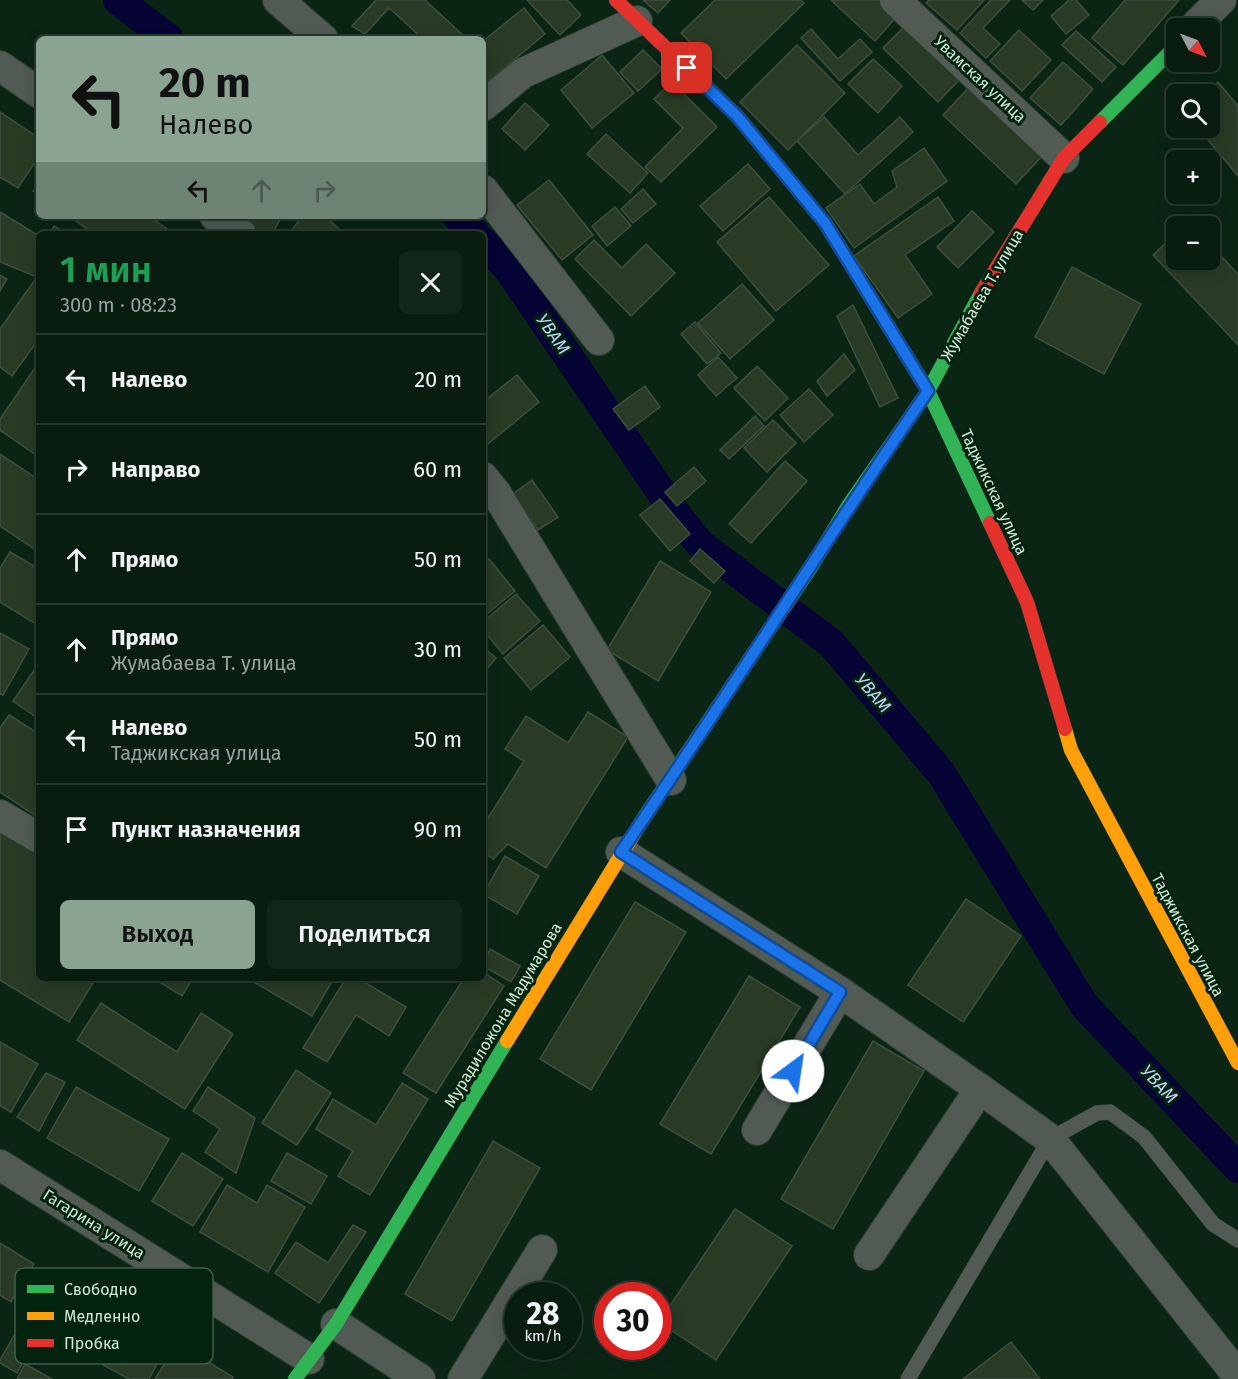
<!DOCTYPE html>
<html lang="ru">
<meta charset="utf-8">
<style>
body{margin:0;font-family:"Fira Sans",sans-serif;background:#112519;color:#f1f3f6;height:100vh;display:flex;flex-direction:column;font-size:22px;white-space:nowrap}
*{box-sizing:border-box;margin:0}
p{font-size:20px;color:#98a19f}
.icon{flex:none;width:33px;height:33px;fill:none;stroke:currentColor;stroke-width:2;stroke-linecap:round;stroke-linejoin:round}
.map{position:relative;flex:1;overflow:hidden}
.side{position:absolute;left:36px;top:231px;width:450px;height:750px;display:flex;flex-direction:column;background:#081c10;border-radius:9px;box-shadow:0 3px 15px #0003,0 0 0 2px #293a30}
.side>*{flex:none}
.banner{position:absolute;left:36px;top:36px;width:450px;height:183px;border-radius:9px;box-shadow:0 3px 15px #0003,0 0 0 2px #293a30;background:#8ba492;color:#111;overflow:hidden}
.needle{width:39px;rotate:132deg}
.tools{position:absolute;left:1166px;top:18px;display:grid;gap:12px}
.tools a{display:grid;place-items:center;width:54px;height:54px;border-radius:9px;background:#081c10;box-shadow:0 3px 15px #0003,0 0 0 2px #293a30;font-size:30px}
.speed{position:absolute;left:504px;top:1282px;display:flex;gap:12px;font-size:30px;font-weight:700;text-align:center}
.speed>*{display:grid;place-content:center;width:78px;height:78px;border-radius:50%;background:#081c10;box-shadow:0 3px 15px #0003,0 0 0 2px #293a30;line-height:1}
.speed small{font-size:15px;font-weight:400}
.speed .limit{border:9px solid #d22;background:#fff;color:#111}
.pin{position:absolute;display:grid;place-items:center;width:51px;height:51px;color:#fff;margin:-26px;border-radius:12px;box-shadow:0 3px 9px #0006}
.me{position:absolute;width:66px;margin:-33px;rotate:31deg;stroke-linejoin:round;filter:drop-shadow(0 0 4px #0008)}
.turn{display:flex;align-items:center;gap:21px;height:126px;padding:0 24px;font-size:27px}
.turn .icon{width:78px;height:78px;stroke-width:2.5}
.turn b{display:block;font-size:42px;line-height:51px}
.lanes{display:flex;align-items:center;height:57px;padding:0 24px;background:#0003;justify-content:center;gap:30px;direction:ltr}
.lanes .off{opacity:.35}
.round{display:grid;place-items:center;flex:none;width:63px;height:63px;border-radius:9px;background:#112519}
.summary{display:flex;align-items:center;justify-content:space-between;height:102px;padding:0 24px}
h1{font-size:36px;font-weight:600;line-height:45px;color:#1e9e55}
.cta{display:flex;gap:12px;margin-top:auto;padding:12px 24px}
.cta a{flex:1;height:69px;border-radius:9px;background:#8ba492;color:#111;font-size:24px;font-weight:600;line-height:69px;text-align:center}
.cta a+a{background:#112519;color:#f1f3f6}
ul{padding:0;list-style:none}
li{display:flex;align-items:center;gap:18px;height:90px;padding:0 24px;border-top:2px solid #293a30}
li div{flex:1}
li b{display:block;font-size:22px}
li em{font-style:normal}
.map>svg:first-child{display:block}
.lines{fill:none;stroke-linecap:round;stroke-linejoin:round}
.canal{stroke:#060335;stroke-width:30}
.building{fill:#293b25;stroke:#3e4e3f;stroke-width:1.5}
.lane-casing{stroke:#293e31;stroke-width:16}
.street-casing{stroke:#293e31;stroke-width:32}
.fast-casing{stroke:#293e31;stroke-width:15}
.slow-casing{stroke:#293e31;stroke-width:15}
.jam-casing{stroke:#293e31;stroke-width:15}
.lane{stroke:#515b54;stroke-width:15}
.street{stroke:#515b54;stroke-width:30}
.fast{stroke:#30b455;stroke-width:14}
.slow{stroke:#ff9f0a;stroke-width:14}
.jam{stroke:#e5322d;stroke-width:14}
.route-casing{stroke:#114b97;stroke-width:15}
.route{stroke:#1a73e8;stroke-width:10}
.labels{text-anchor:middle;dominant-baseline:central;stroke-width:6;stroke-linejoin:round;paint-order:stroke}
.street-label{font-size:16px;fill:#d0e8d5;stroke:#02240e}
.water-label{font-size:18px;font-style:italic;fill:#c1d0fd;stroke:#02240e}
.key{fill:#02240e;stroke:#405f4a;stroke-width:1.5}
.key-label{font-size:16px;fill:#d0e8d5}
</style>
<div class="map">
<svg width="1238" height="1379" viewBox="0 0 1238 1379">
<rect width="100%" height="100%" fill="#0b2515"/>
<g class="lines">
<g class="canal">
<path d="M118 0 169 39"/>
<path d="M457 216 475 234"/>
<path d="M483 242 507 267 679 518 701 545 831 643 941 773 1084 1005 1238 1168"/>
</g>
</g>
<g class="building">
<path d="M376 0H425L467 39H423L389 8 365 34 352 26Z"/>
<path d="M527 0H567L581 15 560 35Z"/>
<path d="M643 0H670L658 13Z"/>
<path d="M715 0H801L804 3 726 79 681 33Z"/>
<path d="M831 0H881L898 15 875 41Z"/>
<path d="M929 0H984L957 30 926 3Z"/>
<path d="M991 0H1010L983 28 1000 44 986 58 960 33Z"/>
<path d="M1022 0H1043L1033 10Z"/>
<path d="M1069 0H1076L1089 15 1066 34 1051 16Z"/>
<path d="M1125 0H1179L1123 65 1092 38Z"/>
<path d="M524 8 545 34 486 83 483 79V41Z"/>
<path d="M908 23 963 76 938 102 883 48Z"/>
<path d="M811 29 838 59 860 39 872 52 840 81 801 38Z"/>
<path d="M1019 30 1051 60 1022 91 990 61Z"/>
<path d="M1076 31 1116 67 1102 82 1062 45Z"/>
<path d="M797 45 845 93 788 150 740 102Z"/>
<path d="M643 50 662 69 638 91 620 72Z"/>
<path d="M602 55 634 93 592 128 561 90Z"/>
<path d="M873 59 902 86 878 113 848 84Z"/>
<path d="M1063 62 1093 89 1061 125 1030 98Z"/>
<path d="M672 82 717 127 661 182 645 167 683 128 654 99Z"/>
<path d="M1218 82 1238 106V176L1198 128H1209V94H1204Z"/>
<path d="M972 84 1045 153 1016 184 943 115Z"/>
<path d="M525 103 549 125 525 150 502 129Z"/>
<path d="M0 112 39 138V156L18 188 0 177Z"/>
<path d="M824 117 858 155 900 117 913 132 845 194 797 141Z"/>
<path d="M606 134 648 173 630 193 587 154Z"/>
<path d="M924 148 947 181 854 248 826 208 860 184 874 204 897 187 892 171Z"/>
<path d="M748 164 770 189 723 231 700 206Z"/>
<path d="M549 180 593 235 562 260 517 205Z"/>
<path d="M39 183V195L33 191Z"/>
<path d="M643 189 656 204 633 223 621 209Z"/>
<path d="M769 197 829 265 776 311 717 242Z"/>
<path d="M938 197 954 221 905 255 932 294 898 318 854 256Z"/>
<path d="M615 207 631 226 607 246 592 226Z"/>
<path d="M972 211 994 232 958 268 937 247Z"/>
<path d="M0 212 39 236V278L0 262Z"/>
<path d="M69 216H149L174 234H94Z"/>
<path d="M225 216H282L272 234H257Z"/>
<path d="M303 216H324L344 233 288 234Z"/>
<path d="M54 226 67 234H49Z"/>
<path d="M1176 233V260H1209V243L1238 274V345L1153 255Z"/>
<path d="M594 240 622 268 646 244 675 273 631 316 575 259Z"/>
<path d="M1072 267 1141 304 1104 374 1035 337Z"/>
<path d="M0 275 7 279 0 291Z"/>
<path d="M34 281 39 285V339L12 376 0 367V329Z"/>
<path d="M742 284 774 320 730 359 698 323Z"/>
<path d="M853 305 898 398 880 407 837 316Z"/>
<path d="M695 322 721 353 707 364 681 334Z"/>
<path d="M844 354 855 370 827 396 817 381Z"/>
<path d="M718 357 737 378 716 396 698 375Z"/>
<path d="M39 362V457L0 430V419Z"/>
<path d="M757 366 788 398 765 421 734 388Z"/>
<path d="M517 375 539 402 483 448V402Z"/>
<path d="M645 386 660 407 629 430 613 409Z"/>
<path d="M809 389 833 415 804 442 780 415Z"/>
<path d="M755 416 764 426 729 459 720 450Z"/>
<path d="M773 420 796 443 767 472 744 448Z"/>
<path d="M0 454 39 480V552L0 526Z"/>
<path d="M785 461 807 481 751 543 729 524Z"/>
<path d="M694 467 706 481 677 506 665 492Z"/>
<path d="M532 480 558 517 538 530 513 494Z"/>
<path d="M660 499 690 534 670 551 640 515Z"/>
<path d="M700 549 725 571 714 583 690 561Z"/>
<path d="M10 552 39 569V626L0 602V568Z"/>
<path d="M489 559 515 591 483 617V565Z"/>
<path d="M660 561 711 592 658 681 607 650Z"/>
<path d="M516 594 540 621 503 654 483 630V622Z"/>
<path d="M543 625 570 657 531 690 504 658Z"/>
<path d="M0 633 29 649 3 695 0 694Z"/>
<path d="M483 647 496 658 483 674Z"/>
<path d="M39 663V719L13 701Z"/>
<path d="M588 712 628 737 546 868 508 844 493 859 483 852V820L486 821 524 761 505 749 526 716 568 743Z"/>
<path d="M9 715 39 734V818L0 792V728Z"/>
<path d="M0 825 39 849V978H96L69 1022 0 980Z"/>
<path d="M505 856 539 876 517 914 483 894Z"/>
<path d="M966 899 1021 936 963 1022 908 985Z"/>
<path d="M635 902 686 932 591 1090 540 1059Z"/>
<path d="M490 949 520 966 511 982 483 966Z"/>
<path d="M483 972 504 986 436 1093 403 1073 464 978H483Z"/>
<path d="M749 976 800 1007 711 1154 660 1124Z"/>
<path d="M153 978H193L182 996Z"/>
<path d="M247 978H334L312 1016Z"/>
<path d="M346 978H366L364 982 406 1007 389 1036 356 1015 327 1062 303 1048Z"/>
<path d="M101 1003 177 1052 201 1013 233 1034 185 1109 77 1040Z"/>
<path d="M873 1041 924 1071 833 1229 781 1199Z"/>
<path d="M0 1042 38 1064 11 1112 0 1106Z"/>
<path d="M296 1070 331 1093 297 1145 262 1123Z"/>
<path d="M46 1073 65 1082 39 1131 17 1117Z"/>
<path d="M402 1083 428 1099 370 1195 338 1176 353 1151 316 1129 333 1099 376 1125Z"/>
<path d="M76 1087 169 1139 139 1191 47 1138Z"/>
<path d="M208 1087 255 1118 236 1173 205 1152 220 1129 193 1111Z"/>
<path d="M493 1141 540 1168 452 1321 405 1294Z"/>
<path d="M182 1153 223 1179 193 1226 152 1201Z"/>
<path d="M287 1153 327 1176 311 1204 271 1181Z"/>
<path d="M227 1185 257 1203 267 1185 305 1207 268 1272 200 1232Z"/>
<path d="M735 1209 792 1246 716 1360 659 1322Z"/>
<path d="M353 1225 366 1232 319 1303 275 1273 296 1242 328 1263Z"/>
<path d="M0 1243 34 1264 11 1302 0 1295Z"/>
<path d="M49 1275 109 1309 93 1337 51 1313 17 1373 0 1363V1360Z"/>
<path d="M122 1312 171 1338 149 1379H129L96 1361Z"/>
<path d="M1011 1342 1040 1379H963Z"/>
<path d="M177 1343 233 1377 232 1379H155Z"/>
<path d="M25 1364 52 1379H17Z"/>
</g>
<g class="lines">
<g class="lane-casing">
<path id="lane" d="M908 1379 1050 1139 1097 1113 1110 1112 1144 1137 1213 1224 1238 1240"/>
</g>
<g class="street-casing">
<g id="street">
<path d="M278 0 323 39"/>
<path d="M895 0 1064 158"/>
<path d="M1193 28 1221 0"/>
<path d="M0 66 39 93"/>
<path d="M483 106 523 73 637 21"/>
<path d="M483 190 599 340"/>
<path d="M215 216 241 234"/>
<path d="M483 477 496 493 671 780"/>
<path d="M0 815 39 838"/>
<path d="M621 852 840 992 757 1130"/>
<path d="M840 992 980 1089 869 1255"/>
<path d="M980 1089 1050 1139 1238 1376"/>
<path d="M0 1165 309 1359"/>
<path d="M336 1324 420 1379"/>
<path d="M463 1379 542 1250"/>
</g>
</g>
<g class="fast-casing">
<g id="fast">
<path d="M1100 122 1176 46"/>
<path d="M796 188 825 223 928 391 990 523"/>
<path d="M645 816 813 564 848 506 928 391 981 293"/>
<path d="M295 1379 336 1324 507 1041"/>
</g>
</g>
<g class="slow-casing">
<g id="slow">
<path d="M1065 729 1071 750 1238 1063"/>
<path d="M507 1041 645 816"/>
</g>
</g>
<g class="jam-casing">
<g id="jam">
<path d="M616 0 737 116 796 188"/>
<path d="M981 293 1064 158 1100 122"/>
<path d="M990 523 1027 602 1065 729"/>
</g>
</g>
<use href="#lane" class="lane"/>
<use href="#street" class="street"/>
<use href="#fast" class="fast"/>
<use href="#slow" class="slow"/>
<use href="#jam" class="jam"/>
</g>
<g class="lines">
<g class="route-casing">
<path id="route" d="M687 68 737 116 825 223 928 391C823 543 726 699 621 852L840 992 793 1071"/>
</g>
<use href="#route" class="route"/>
</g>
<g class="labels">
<g class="street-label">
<text transform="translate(980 79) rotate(43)">Увамская улица</text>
<text transform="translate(982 295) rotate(-60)">Жумабаева Т. улица</text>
<text transform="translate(994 492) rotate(65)">Таджикская улица</text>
<text transform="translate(1188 935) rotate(62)">Таджикская улица</text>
<text transform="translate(503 1015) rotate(-59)">Мурадиложона Мадумарова</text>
<text transform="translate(94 1224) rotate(32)">Гагарина улица</text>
</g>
<g class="water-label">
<text transform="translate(553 334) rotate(56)">УВАМ</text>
<text transform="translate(873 693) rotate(50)">УВАМ</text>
<text transform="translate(1159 1084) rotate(47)">УВАМ</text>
</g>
</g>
<rect x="15" y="1268" width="198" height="96" rx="9" class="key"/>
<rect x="27" y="1285" width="27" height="8" fill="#30b455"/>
<rect x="27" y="1312" width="27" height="8" fill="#ff9f0a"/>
<rect x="27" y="1339" width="27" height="8" fill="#e5322d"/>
<g class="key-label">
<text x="64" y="1295">Свободно</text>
<text x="64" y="1322">Медленно</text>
<text x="64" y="1349">Пробка</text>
</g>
</svg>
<div class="tools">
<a><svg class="needle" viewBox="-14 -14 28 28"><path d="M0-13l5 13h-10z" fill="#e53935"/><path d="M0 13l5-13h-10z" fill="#98a19f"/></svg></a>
<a><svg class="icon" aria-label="search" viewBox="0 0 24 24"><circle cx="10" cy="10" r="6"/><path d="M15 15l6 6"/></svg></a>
<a>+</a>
<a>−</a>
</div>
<div class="speed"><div>28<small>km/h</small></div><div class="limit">30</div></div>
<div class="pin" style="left:687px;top:68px;background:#d93025"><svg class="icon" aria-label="arrive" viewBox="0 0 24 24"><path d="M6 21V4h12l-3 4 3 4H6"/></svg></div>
<svg class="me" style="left:793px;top:1071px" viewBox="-20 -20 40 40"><circle r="19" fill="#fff"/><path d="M0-13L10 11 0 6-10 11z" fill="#1a73e8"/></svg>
<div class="banner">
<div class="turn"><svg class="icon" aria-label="left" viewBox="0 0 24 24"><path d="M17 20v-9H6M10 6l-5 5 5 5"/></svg><div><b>20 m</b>Налево</div></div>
<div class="lanes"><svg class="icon" aria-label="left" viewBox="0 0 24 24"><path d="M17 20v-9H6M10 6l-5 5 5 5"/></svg><svg class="icon off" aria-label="ahead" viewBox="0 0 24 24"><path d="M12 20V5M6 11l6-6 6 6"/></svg><svg class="icon off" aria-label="right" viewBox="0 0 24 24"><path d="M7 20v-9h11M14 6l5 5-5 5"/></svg></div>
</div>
<section class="side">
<div class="summary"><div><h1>1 мин</h1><p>300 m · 08:23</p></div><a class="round"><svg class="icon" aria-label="close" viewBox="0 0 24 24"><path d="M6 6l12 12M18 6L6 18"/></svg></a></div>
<ul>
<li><svg class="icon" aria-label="left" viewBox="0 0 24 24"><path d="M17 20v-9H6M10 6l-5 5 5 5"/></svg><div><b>Налево</b></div><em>20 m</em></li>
<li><svg class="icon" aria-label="right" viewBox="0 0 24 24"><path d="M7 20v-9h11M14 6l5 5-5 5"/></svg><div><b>Направо</b></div><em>60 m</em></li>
<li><svg class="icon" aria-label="ahead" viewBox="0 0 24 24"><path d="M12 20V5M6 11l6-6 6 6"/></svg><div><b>Прямо</b></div><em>50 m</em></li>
<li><svg class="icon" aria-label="ahead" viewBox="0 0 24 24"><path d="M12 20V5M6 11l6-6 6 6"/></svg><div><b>Прямо</b><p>Жумабаева Т. улица</p></div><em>30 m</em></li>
<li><svg class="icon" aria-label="left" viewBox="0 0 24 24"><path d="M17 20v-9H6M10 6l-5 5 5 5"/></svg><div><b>Налево</b><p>Таджикская улица</p></div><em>50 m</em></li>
<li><svg class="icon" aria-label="arrive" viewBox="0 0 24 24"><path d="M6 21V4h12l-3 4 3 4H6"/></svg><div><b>Пункт назначения</b></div><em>90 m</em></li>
</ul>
<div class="cta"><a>Выход</a><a>Поделиться</a></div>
</section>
</div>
